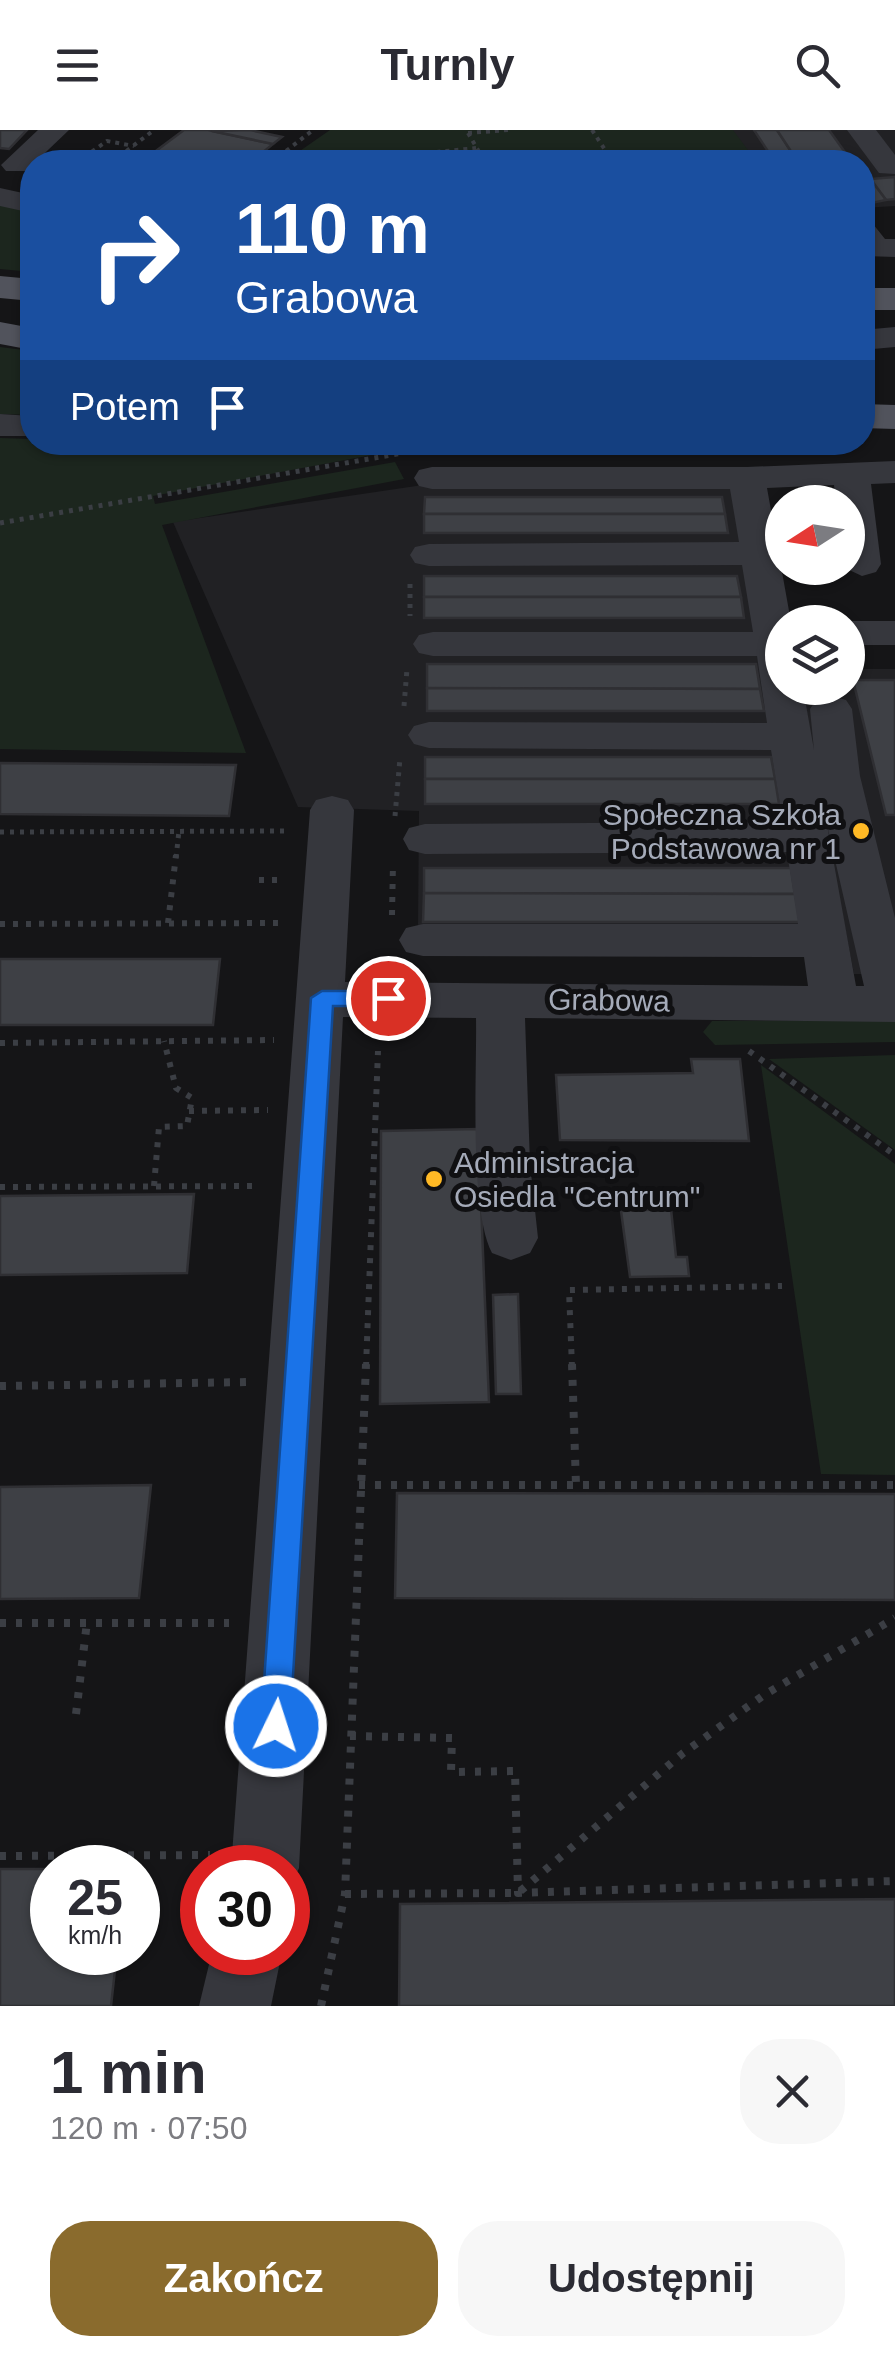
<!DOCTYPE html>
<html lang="pl">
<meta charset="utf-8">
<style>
body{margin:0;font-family:Helvetica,sans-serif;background:#f7f7f7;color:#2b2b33;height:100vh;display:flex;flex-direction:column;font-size:38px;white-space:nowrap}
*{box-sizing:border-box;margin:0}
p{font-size:32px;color:#7c7c81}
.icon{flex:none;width:55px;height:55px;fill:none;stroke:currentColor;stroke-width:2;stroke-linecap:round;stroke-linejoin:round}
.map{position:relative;height:1876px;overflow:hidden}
.details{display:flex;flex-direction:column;background:#fff;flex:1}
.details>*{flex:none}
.top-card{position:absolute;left:20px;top:20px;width:855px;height:305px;border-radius:40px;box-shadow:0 2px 8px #0004;background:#1a4fa0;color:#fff;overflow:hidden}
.needle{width:65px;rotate:258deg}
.tools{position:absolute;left:765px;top:355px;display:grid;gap:20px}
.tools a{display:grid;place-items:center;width:100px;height:100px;border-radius:50%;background:#fff;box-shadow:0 2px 8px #0004;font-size:50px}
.speed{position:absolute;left:30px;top:1715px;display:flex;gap:20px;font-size:50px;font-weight:700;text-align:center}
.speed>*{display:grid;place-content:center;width:130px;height:130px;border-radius:50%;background:#fff;box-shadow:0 2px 8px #0004;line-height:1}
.speed small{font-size:25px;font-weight:400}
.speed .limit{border:15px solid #d22;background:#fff;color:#111}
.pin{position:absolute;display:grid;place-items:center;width:85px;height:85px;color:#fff;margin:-42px;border:5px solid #fff;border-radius:50%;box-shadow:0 2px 10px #0007}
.me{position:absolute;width:110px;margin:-55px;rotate:4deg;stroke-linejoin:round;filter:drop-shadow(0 0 8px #0008)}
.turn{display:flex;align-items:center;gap:35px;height:210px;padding:0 50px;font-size:45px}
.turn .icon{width:130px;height:130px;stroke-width:2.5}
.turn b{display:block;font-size:70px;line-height:85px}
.then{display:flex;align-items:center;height:95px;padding:0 50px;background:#0003;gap:20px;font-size:38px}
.round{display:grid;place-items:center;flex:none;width:105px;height:105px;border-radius:40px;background:#f7f7f7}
.headline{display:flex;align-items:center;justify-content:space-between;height:170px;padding:0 50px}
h1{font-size:60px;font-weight:800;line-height:75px}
.action{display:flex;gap:20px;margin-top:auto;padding:20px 50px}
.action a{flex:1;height:115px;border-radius:40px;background:#8a6b2d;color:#fff;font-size:40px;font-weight:800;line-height:115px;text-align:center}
.action a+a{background:#f7f7f7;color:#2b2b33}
header{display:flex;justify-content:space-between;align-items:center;height:130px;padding:0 50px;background:#fff;font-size:45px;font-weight:800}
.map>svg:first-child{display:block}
.built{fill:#212124}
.green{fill:#1c261e}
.building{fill:#3e4045;stroke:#2f2f33;stroke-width:2.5}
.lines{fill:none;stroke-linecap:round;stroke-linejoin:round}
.path-far3{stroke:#3b3e44;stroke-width:4;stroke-dasharray:4 5;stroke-linecap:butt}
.path-far2{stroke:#3b3e44;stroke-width:5;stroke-dasharray:4 6;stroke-linecap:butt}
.path-far1{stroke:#3b3e44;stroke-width:6;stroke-dasharray:5 8;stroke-linecap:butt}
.path{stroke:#3b3e44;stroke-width:8;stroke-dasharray:6 10;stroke-linecap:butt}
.minor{fill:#36373d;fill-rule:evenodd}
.major{fill:#51535c;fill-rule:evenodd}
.route{fill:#1a73e8;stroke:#114b97;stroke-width:2.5}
.poi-dot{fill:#ffb925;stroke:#101012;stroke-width:4}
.labels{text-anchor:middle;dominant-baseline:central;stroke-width:10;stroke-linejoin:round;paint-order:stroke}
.poi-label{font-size:30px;fill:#a5abb9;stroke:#101012;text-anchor:end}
.street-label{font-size:30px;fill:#a5abb9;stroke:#101012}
</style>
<header><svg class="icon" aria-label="menu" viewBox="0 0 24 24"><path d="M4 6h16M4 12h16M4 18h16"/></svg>Turnly<svg class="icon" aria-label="search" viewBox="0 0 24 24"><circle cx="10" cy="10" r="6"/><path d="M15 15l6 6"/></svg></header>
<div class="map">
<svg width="895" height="1876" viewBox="0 0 895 1876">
<rect width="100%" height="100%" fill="#151517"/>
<g class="built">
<path d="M732 0H895V76L863 78 862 32H756Z"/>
<path d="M736 353 812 802 418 799 419 681 298 677 173 392 423 355Z"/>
<path d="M848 539H895V844H854L799 558H848Z"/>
</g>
<g class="green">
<path d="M330 0H733L757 32H284Z"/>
<path d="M0 75 32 82V142L0 139Z"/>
<path d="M0 217 32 221V285L0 284Z"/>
<path d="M0 308 32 309V312L395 316 399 320 153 366 155 374 395 332 404 349 162 395 246 623 0 619Z"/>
<path d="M895 890V912L715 915 703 902 712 891Z"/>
<path d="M895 925V1020L769 929Z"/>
<path d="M761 935 895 1034V1345L821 1344Z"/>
</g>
<g class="building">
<path d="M0 0H27L9 19 0 18Z"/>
<path d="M184 0H208L273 14 251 32H141Z"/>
<path d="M250 0 282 7 273 14 212 1Z"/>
<path d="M754 0H777L798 32H775Z"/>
<path d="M777 0H829L852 32H798Z"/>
<path d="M895 47V69L886 70 870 49Z"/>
<path d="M872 51 886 70 862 75V52Z"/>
<path d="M425 367H722L725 384H424Z"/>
<path d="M424 384H725L728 403H424Z"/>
<path d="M424 446H737L741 467H424Z"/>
<path d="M424 467H741L744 488H424Z"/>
<path d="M427 534H756L760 559 427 558Z"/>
<path d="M853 550H895V685H886Z"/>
<path d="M427 558 760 559 764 581H427Z"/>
<path d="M425 627H771L775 649H425Z"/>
<path d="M0 633 236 635 229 686 0 684Z"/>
<path d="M425 649H775L779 674H425Z"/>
<path d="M424 738H791L795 764 424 763Z"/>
<path d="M424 763 795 764 800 792H423Z"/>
<path d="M0 829H220L213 895H0Z"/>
<path d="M691 929H740L749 1011 560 1010 556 945 693 943Z"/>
<path d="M478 999 489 1272 380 1274 381 1001Z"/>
<path d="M194 1064 187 1143 0 1145V1066Z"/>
<path d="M671 1079 676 1127H687L689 1146 630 1147 621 1081Z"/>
<path d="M518 1164 521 1264H496L493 1165Z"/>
<path d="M151 1355 139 1468 0 1469V1357Z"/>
<path d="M397 1363 895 1364V1470L395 1468Z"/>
<path d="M0 1739H52V1822H117L111 1876H0Z"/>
<path d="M895 1769V1876H399L400 1774Z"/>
</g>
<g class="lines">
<g class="path-far3">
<path d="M592 0 613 32"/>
<path d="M468 3 509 0"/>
<path d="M468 3 485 32"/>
<path d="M764 26 768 32"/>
<path d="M87 27 113 32"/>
<path d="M77 32 107 11 134 16"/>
<path d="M112 32 154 0"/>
<path d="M272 32 313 0"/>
<path d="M338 32 476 18"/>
<path d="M188 312 397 322"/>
</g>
<g class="path-far2">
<path d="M366 320 397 322"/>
<path d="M0 393 403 323"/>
<path d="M410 454V486"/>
<path d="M404 576 407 539"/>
<path d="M395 686 400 628"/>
<path d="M0 702 289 701"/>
<path d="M176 728 179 701"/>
</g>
<g class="path-far1">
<path d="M259 750H282"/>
<path d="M392 785 393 733"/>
<path d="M168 793 176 725"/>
<path d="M0 794 279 793"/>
<path d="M0 913 274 910"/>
<path d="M749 921 895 1025"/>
<path d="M189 981 268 980"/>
<path d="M154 1056 159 997 187 996 192 968 176 958 164 911"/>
<path d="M0 1057 259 1056"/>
<path d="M366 1237 378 921"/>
<path d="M572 1237 569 1160 782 1156"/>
</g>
<g class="path">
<path d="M572 1234 576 1355"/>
<path d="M0 1256 249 1252"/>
<path d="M359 1355H895"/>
<path d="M0 1493H229"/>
<path d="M76 1584 87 1492"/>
<path d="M350 1606 452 1608 451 1642 515 1641 518 1763 895 1751"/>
<path d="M0 1726 210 1725"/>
<path d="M345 1764 518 1763 682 1624 764 1565 895 1488"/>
<path d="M321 1876 345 1764 366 1234"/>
</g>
<g class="minor">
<path d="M38 0H69L26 41H6L1 35Z"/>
<path d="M847 0H876L895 25V44L879 43Z"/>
<path d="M0 58 32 65V83L0 76Z"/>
<path d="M862 92 873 94 885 109H895V127L865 126Z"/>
<path d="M895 197V217L862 220V200Z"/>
<path d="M0 284 32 286V306H0Z"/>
<path d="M571 312H715L716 314 711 322 698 325 588 323 575 320Z"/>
<path d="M895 331V353L871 354 881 434 876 442 862 446 845 438 848 372H836L834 355 767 358 791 492H782V558H803L814 620 810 579 816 570 831 566 846 570 852 579 860 646 895 788V892L525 888 530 1034 538 1108 530 1123 511 1130 492 1123C469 1079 477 943 476 888L343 887 299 1738 288 1763V1738H231L310 680 316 670 332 666 348 670 354 680 345 852 808 856 804 827 423 826 406 822 399 810 406 798 423 794H798L787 722 425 724 409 720 403 709 409 698 425 694 783 692 771 620 429 618 414 614 408 605 414 596 429 592 767 593 757 526H433L419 523 413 514 419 505 433 502H753L742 435 429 436 415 433 410 425 415 417 429 414 739 412 730 359H432L419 356 414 348 419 340 432 337H747ZM827 695 864 856H856Z"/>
<path d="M848 491H895V515H848V492H842Z"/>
<path d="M212 1822H282L271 1876H199Z"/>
</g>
<g class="major">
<path d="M0 146 32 149V171L0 168Z"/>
<rect x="862" y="158" width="33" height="22"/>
<path d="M0 192 32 198V220L0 214Z"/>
<path d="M862 274 895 275V299L862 298Z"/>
</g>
</g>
<path class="route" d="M322 861H388L399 868 388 876H333L290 1596 286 1606 276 1610 265 1606 261 1596 311 868Z"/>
<g class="poi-dot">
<circle cx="861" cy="701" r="10"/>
<circle cx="434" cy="1049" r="10"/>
</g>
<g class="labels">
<g class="poi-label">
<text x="841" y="684">Społeczna Szkoła<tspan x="841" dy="34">Podstawowa nr 1</tspan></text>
<text x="454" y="1032" text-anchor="start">Administracja<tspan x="454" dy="34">Osiedla "Centrum"</tspan></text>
</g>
<g class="street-label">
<text transform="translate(609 870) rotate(1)">Grabowa</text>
</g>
</g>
</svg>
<div class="tools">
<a><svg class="needle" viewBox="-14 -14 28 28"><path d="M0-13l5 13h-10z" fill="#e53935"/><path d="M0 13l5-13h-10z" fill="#7c7c81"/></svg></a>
<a><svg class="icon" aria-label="layers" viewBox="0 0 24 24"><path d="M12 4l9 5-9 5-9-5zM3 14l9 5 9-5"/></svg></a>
</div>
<div class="speed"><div>25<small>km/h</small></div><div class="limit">30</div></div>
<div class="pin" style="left:388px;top:868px;background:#d93025"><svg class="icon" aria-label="arrive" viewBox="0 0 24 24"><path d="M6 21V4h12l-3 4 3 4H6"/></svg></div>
<svg class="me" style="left:276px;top:1596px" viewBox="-20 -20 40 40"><circle r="17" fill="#1a73e8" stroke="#fff" stroke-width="3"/><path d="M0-11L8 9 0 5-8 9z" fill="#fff"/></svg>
<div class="top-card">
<div class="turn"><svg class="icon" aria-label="right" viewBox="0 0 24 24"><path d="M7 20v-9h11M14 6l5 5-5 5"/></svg><div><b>110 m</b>Grabowa</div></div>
<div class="then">Potem<svg class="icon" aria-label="arrive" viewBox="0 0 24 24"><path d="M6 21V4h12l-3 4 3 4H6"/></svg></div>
</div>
</div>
<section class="details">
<div class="headline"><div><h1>1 min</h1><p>120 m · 07:50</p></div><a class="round"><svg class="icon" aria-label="close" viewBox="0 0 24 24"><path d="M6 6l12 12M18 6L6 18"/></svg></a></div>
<div class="action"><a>Zakończ</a><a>Udostępnij</a></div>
</section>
